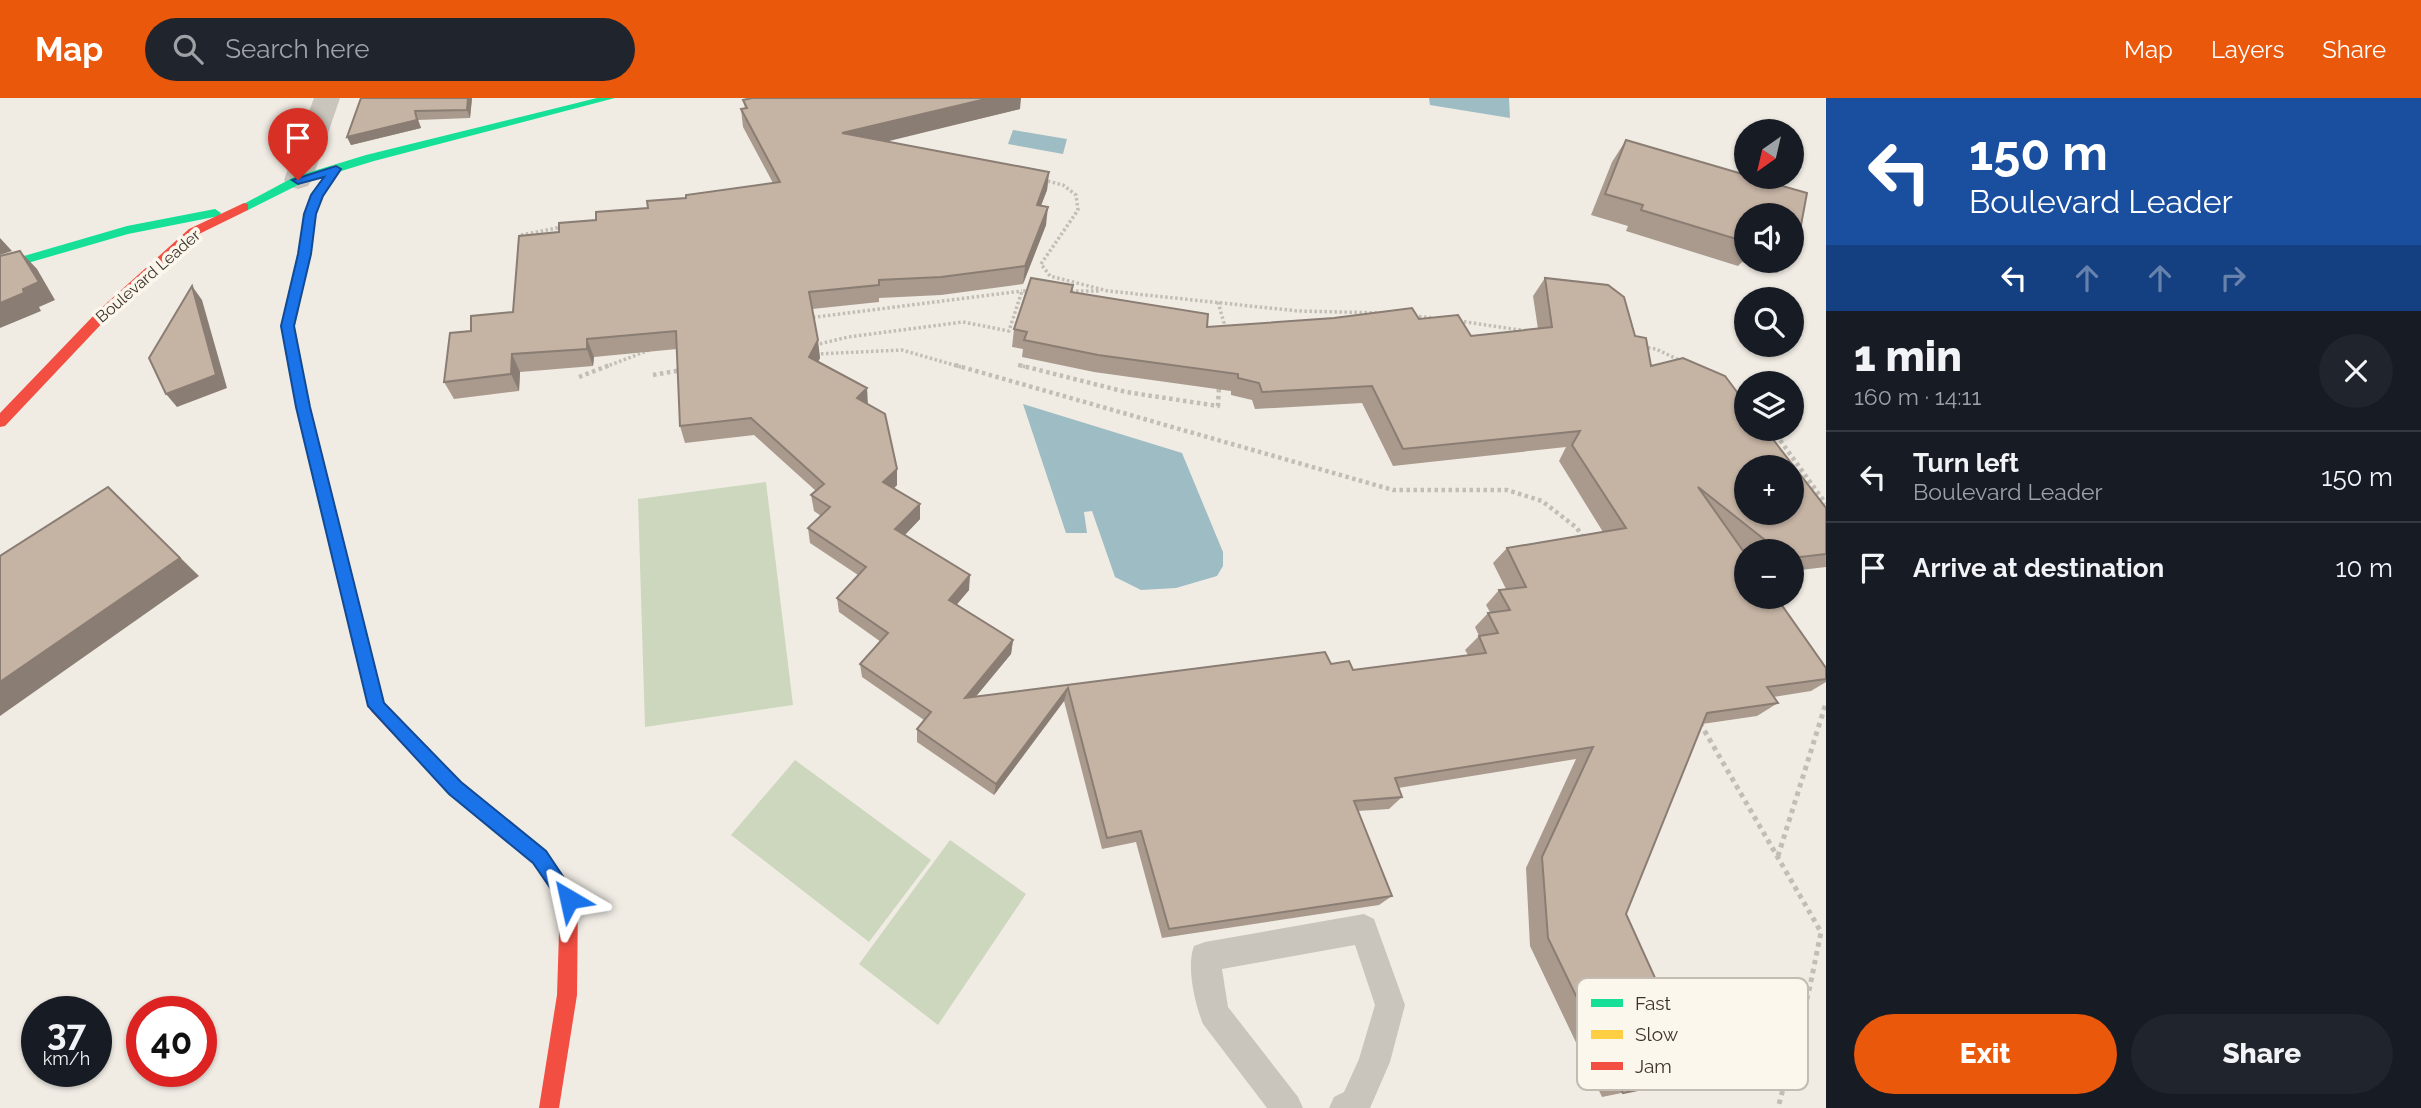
<!DOCTYPE html>
<meta charset="utf-8">
<style>
body{margin:0;font-family:Raleway,sans-serif;background:#20242c;color:#f1f3f6;height:100vh;display:flex;flex-direction:column;font-size:26px;white-space:nowrap}
*{box-sizing:border-box;margin:0}
p{font-size:23px;color:#9ea1a6}
.icon{flex:none;width:38px;height:38px;fill:none;stroke:currentColor;stroke-width:2;stroke-linecap:round;stroke-linejoin:round}
.map{position:relative;flex:1;overflow:hidden}
.sheet{display:flex;flex-direction:column;background:#171b24;width:595px}
.sheet>*{flex:none}
.top-card{background:#1a4fa0;color:#fff;overflow:hidden}
.needle{width:46px;rotate:214deg}
.fabs{position:absolute;left:1734px;top:21px;display:grid;gap:14px}
.fabs a{display:grid;place-items:center;width:70px;height:70px;border-radius:50%;background:#171b24;box-shadow:0 2px 5px #0004;font-size:35px}
.speed{position:absolute;left:21px;top:898px;display:flex;gap:14px;font-size:35px;font-weight:700;text-align:center}
.speed>*{display:grid;place-content:center;width:91px;height:91px;border-radius:50%;background:#171b24;box-shadow:0 2px 5px #0004;line-height:1}
.speed small{font-size:18px;font-weight:400}
.speed .limit{border:10px solid #d22;background:#fff;color:#111}
.pin{position:absolute;display:grid;place-items:center;width:60px;height:60px;color:#fff;margin:-72px -30px;border-radius:50% 50% 50% 0;rotate:-45deg;box-shadow:0 0 7px #0007}
.pin .icon{rotate:45deg}
.me{position:absolute;width:77px;margin:-38px;rotate:324deg;stroke-linejoin:round;filter:drop-shadow(0 0 5px #0008)}
.turn{display:flex;align-items:center;gap:24px;height:147px;padding:0 28px;font-size:32px}
.turn .icon{width:91px;height:91px;stroke-width:2.5}
.turn b{display:block;font-size:49px;line-height:60px}
.lanes{display:flex;align-items:center;height:66px;padding:0 28px;background:#0003;justify-content:center;gap:35px;direction:ltr}
.lanes .off{opacity:.35}
.round{display:grid;place-items:center;flex:none;width:74px;height:74px;border-radius:37px;background:#20242c}
.head{display:flex;align-items:center;justify-content:space-between;height:119px;padding:0 28px}
h1{font-size:42px;font-weight:800;line-height:52px}
.action{display:flex;gap:14px;margin-top:auto;padding:14px 28px}
.action a{flex:1;height:80px;border-radius:42px;background:#ea580c;color:#fff;font-size:28px;font-weight:800;line-height:80px;text-align:center}
.action a+a{background:#20242c;color:#f1f3f6}
ul{padding:0;list-style:none}
li{display:flex;align-items:center;gap:21px;height:91px;padding:0 28px;border-top:2px solid #363941}
li div{flex:1}
li b{display:block;font-size:26px}
li em{font-style:normal}
header{display:flex;align-items:center;gap:42px;box-sizing:border-box;height:98px;padding:0 35px;background:#ea580c;color:#fff}
header strong{font-size:33px}
nav{display:flex;gap:38px;margin-inline-start:auto;font-size:24px}
.search{width:490px;height:63px;background:#20242c;display:flex;align-items:center;gap:18px;box-sizing:border-box;padding:0 24px;border-radius:38px;color:#9ea1a6;font-size:26px}
main{display:flex;flex:1;min-height:0}
.map>svg:first-child{display:block}
.green{fill:#cdd7bd}
.water{fill:#9ebcc3}
.lines{fill:none;stroke-linecap:round;stroke-linejoin:round}
.path-far2{stroke:#c2bdb5;stroke-width:3.5;stroke-dasharray:2.5 2.5;stroke-linecap:butt}
.path-far1{stroke:#c2bdb5;stroke-width:4.5;stroke-dasharray:3.5 3.5;stroke-linecap:butt}
.path{stroke:#c2bdb5;stroke-width:5;stroke-dasharray:4.5 4.5;stroke-linecap:butt}
.lane{fill:#cac5bc;fill-rule:evenodd}
.street{fill:#cac5bc;fill-rule:evenodd}
.fast{fill:#16e098;fill-rule:evenodd}
.slow{fill:#ffcf43;fill-rule:evenodd}
.jam{fill:#f24e42;fill-rule:evenodd}
.wall{fill:#a99a8d}
.shaded-wall{fill:#8a7d73}
.building{fill:#c5b3a4;stroke:#8a7d73;stroke-width:2;fill-rule:evenodd}
.route{fill:#1a73e8;stroke:#114b97;stroke-width:2}
.labels{text-anchor:middle;dominant-baseline:central;stroke-width:7;stroke-linejoin:round;paint-order:stroke}
.far-street-label{font-size:16px;fill:#3b3229;stroke:#fcf7ec}
.key{fill:#fcf7ec;stroke:#c2bcb2;stroke-width:2}
.key-label{font-size:19px;fill:#3b3229}
</style>
<header>
<strong>Map</strong>
<div class="search"><svg class="icon" aria-label="search" viewBox="0 0 24 24"><circle cx="10" cy="10" r="6"/><path d="M15 15l6 6"/></svg>Search here</div>
<nav><a>Map</a><a>Layers</a><a>Share</a></nav>
</header>
<main>
<div class="map">
<svg width="1826" height="1010" viewBox="0 0 1826 1010">
<rect width="100%" height="100%" fill="#f0ece4"/>
<g class="green">
<path d="M766 384 793 607 645 629 638 401Z"/>
<path d="M795 662 931 762 869 844 731 737Z"/>
<path d="M950 742 1026 796 938 927 859 866Z"/>
</g>
<g class="water">
<path d="M1429 0H1509L1510 20 1430 7Z"/>
<path d="M1013 32 1067 41 1063 56 1008 46Z"/>
<path d="M1023 306 1182 355 1223 454V468L1217 478 1176 490 1141 492 1115 479 1092 413 1084 414 1087 435H1066Z"/>
</g>
<g class="lines">
<g class="path-far2">
<path d="M1043 82 1063 87 1076 97 1078 112 1041 166 1050 178 1108 193 1298 213 1385 215"/>
<path d="M521 137 562 129"/>
<path d="M1066 193H1099"/>
<path d="M1218 204 1224 225 1223 234"/>
<path d="M1414 218 1433 220"/>
<path d="M808 220 1022 193"/>
<path d="M1459 223 1527 233"/>
<path d="M815 247 848 239 963 224 1009 233 1022 193H1033"/>
<path d="M1643 249 1656 251 1681 263"/>
<path d="M816 256 902 252 961 269"/>
<path d="M1018 267 1026 269"/>
<path d="M605 269 652 251"/>
</g>
<g class="path-far1">
<path d="M955 267 1393 392H1507L1542 403 1577 430 1583 440"/>
<path d="M1019 267 1126 294 1218 308 1219 288"/>
<path d="M653 277 682 272"/>
<path d="M579 279 610 267"/>
<path d="M1772 331 1826 406"/>
</g>
<g class="path">
<path d="M1700 625 1821 834 1809 893 1778 1010"/>
<path d="M1778 758 1826 605"/>
</g>
<path class="lane" d="M1364 816 1374 821 1405 907 1390 964 1370 1010H1329L1334 999 1344 994 1359 961 1375 907 1355 847 1222 871 1228 909 1298 999 1303 1010H1267L1203 926C1195 906 1186 869 1194 848L1205 844Z"/>
<path class="street" d="M314 0H340L312 82 308 88 298 91 288 88 284 82Z"/>
<g class="fast">
<path d="M597 0H615L374 63 302 85 248 112 244 113 238 109 294 79 366 57Z"/>
<path d="M215 111 221 115 219 118 128 136 0 173V165L127 128Z"/>
</g>
<path class="slow" d="M336 67 342 71 323 98 316 116 311 156 295 228 310 309 368 541 366 546 360 548 354 546 352 541 296 309 281 228 299 156 304 116 311 97 332 68Z"/>
<g class="jam">
<path d="M244 105 248 106V112L197 137 108 219 5 328 0 329V315L98 213 189 131Z"/>
<path d="M360 534 366 536 368 541 384 604 461 684 545 753 576 794 578 801 577 897 559 1010H539L557 897 560 804 533 765 449 696 371 613 352 541 354 536Z"/>
</g>
</g>
<g class="wall">
<path d="M361 0H472L470 20 418 22 421 30 351 47 347 39Z"/>
<path d="M743 2 1020 11 885 43 1049 74 1047 92 1041 108 1046 127 1023 186 941 197 879 200V204L812 211 820 260 818 264 868 306 897 371V387L894 390 920 406V421L905 437 969 492 956 507 1013 542 1011 556 975 599 1331 566 1353 572 1468 557 1465 552 1479 538 1475 529 1488 515 1490 514 1486 507 1499 492 1506 491 1493 465 1507 450 1603 434 1559 363 1566 349 1393 368 1362 305 1255 311 1252 302 1231 297V293L1094 274 1022 259 1023 251 1012 249 1014 231 1072 194 1207 229 1419 221 1471 238 1538 231 1533 198 1545 180 1635 238 1651 268 1826 410V469L1792 473V453H1746V499L1826 570V584L1811 593 1773 599 1778 605 1757 618 1702 626 1626 816 1700 979 1602 999 1530 848 1526 770 1576 661 1398 690 1402 699 1389 711 1358 713 1392 798 1379 807 1162 840 1136 744 1102 751 1064 603 994 697 917 644V631L924 622 862 579 860 566 881 544 839 514 837 500 858 477 810 445 808 430 821 418 814 413 811 397 816 393 754 337 685 345 680 328 677 251 594 259 593 268 520 274 519 293 454 301 444 284 471 233 513 214 559 134 596 122 686 100 773 85 743 29 741 11 745 10Z"/>
<path d="M1626 42 1746 77V79H1751L1807 95 1796 154 1792 159V117H1746V163H1789L1777 175 1742 164 1738 168 1626 133 1628 128 1591 117 1612 64Z"/>
</g>
<g class="shaded-wall">
<path d="M468 0H472L470 20 467 12Z"/>
<path d="M990 0H1021L1020 11 844 54 842 35Z"/>
<path d="M415 13 421 30 351 47 347 39Z"/>
<path d="M1049 74 1047 92 1034 125 1037 107Z"/>
<path d="M1048 109 1046 127 1023 186 1025 168Z"/>
<path d="M0 140 12 153 0 157Z"/>
<path d="M20 153 37 171 55 202 39 209 41 213 0 230V205L23 191Z"/>
<path d="M192 188 202 202 227 290 177 309 166 296Z"/>
<path d="M587 241 594 259 593 268 587 251Z"/>
<path d="M818 242 820 260 811 277 809 259Z"/>
<path d="M512 256 520 274 519 293 511 276Z"/>
<path d="M867 290 868 307 857 300Z"/>
<path d="M897 371V387L884 401 883 384Z"/>
<path d="M108 389 199 478 0 618V584Z"/>
<path d="M920 406V421L896 446 895 431Z"/>
<path d="M970 477 969 492 948 517 949 502Z"/>
<path d="M1013 542 1011 556 964 613 965 600Z"/>
<path d="M1068 590 1064 603 994 697 996 686Z"/>
</g>
<g class="building">
<path d="M361 0H468L467 12 415 13 417 22 347 39Z"/>
<path d="M752 0H990L842 35 1049 74 1037 107 1048 109 1025 168 941 179 879 182V187L809 194 818 242 809 259 867 290 857 300 885 316 897 371 883 384 920 406 895 431 970 477 949 502 1013 542 965 600 1325 554 1331 566 1349 563 1353 572 1486 555 1479 538 1498 535 1488 515 1510 512 1499 492 1526 489 1507 450 1626 430 1572 347 1580 333 1403 351 1372 288 1262 294 1259 285 1238 280V276L1098 257 1024 242 1027 234 1014 231 1031 180 1073 187 1071 194 1208 216 1207 229 1334 220 1412 210 1419 221 1458 217 1471 238 1552 229 1545 180 1608 187 1624 199 1635 238 1646 240 1651 268 1683 260 1725 278 1746 306V331H1765L1826 410V456L1792 460V453H1779L1698 389 1746 457V499H1776L1826 570V581L1767 589 1778 605 1707 615 1626 816 1700 979 1623 995 1548 840 1542 759 1593 649 1395 680 1402 699 1354 703 1392 798 1169 831 1141 733 1107 740 1068 590 996 686 917 631 931 614 860 566 888 535 837 500 866 469 808 430 830 409 811 397 824 386 751 320 680 328 676 233 587 241V251L512 256 511 276 444 284 450 235 471 233V218L513 214 519 138 559 134V125L596 122V114L648 110 647 103 686 100V97L780 84 741 11 747 10 743 2ZM1746 369H1792V415H1746Z"/>
<path d="M1626 42 1746 77V79H1751L1807 95 1796 154 1792 153V117H1746V144L1641 112 1643 107 1605 96Z"/>
<path d="M20 153 39 184 23 191 24 195 0 205V158Z"/>
<path d="M192 188 216 277 166 296 149 260Z"/>
<path d="M108 389 180 460 0 584V458Z"/>
</g>
<path class="route" d="M336 68 341 71 323 98 316 116 311 156 294 228 310 309 384 605 461 684 546 753 578 801 576 807 569 810 562 807 533 765 449 696 368 608 296 309 281 228 298 156 304 116 311 97 324 79 298 86 292 82Z"/>
<g class="labels">
<g class="far-street-label">
<text transform="translate(148 178) rotate(-41)">Boulevard Leader</text>
</g>
</g>
<rect x="1577" y="880" width="231" height="112" rx="10" class="key"/>
<rect x="1591" y="901" width="32" height="8" fill="#16e098"/>
<rect x="1591" y="932" width="32" height="9" fill="#ffcf43"/>
<rect x="1591" y="964" width="32" height="8" fill="#f24e42"/>
<g class="key-label">
<text x="1635" y="912">Fast</text>
<text x="1635" y="943">Slow</text>
<text x="1635" y="975">Jam</text>
</g>
</svg>
<div class="fabs">
<a><svg class="needle" viewBox="-14 -14 28 28"><path d="M0-13l5 13h-10z" fill="#e53935"/><path d="M0 13l5-13h-10z" fill="#9ea1a6"/></svg></a>
<a><svg class="icon" aria-label="sound" viewBox="0 0 24 24"><path d="M4 9h4l5-4v14l-5-4H4zM17 9q2 3 0 6"/></svg></a>
<a><svg class="icon" aria-label="search" viewBox="0 0 24 24"><circle cx="10" cy="10" r="6"/><path d="M15 15l6 6"/></svg></a>
<a><svg class="icon" aria-label="layers" viewBox="0 0 24 24"><path d="M12 4l9 5-9 5-9-5zM3 14l9 5 9-5"/></svg></a>
<a>+</a>
<a>−</a>
</div>
<div class="speed"><div>37<small>km/h</small></div><div class="limit">40</div></div>
<div class="pin" style="left:298px;top:82px;background:#d93025"><svg class="icon" aria-label="arrive" viewBox="0 0 24 24"><path d="M6 21V4h12l-3 4 3 4H6"/></svg></div>
<svg class="me" style="left:569px;top:801px" viewBox="-20 -20 40 40"><path d="M0-17L14 15 0 8-14 15z" fill="#1a73e8" stroke="#fff" stroke-width="4"/></svg>
</div>
<section class="sheet">
<div class="top-card">
<div class="turn"><svg class="icon" aria-label="left" viewBox="0 0 24 24"><path d="M17 20v-9H6M10 6l-5 5 5 5"/></svg><div><b>150 m</b>Boulevard Leader</div></div>
<div class="lanes"><svg class="icon" aria-label="left" viewBox="0 0 24 24"><path d="M17 20v-9H6M10 6l-5 5 5 5"/></svg><svg class="icon off" aria-label="ahead" viewBox="0 0 24 24"><path d="M12 20V5M6 11l6-6 6 6"/></svg><svg class="icon off" aria-label="ahead" viewBox="0 0 24 24"><path d="M12 20V5M6 11l6-6 6 6"/></svg><svg class="icon off" aria-label="right" viewBox="0 0 24 24"><path d="M7 20v-9h11M14 6l5 5-5 5"/></svg></div>
</div>
<div class="head"><div><h1>1 min</h1><p>160 m · 14:11</p></div><a class="round"><svg class="icon" aria-label="close" viewBox="0 0 24 24"><path d="M6 6l12 12M18 6L6 18"/></svg></a></div>
<ul>
<li><svg class="icon" aria-label="left" viewBox="0 0 24 24"><path d="M17 20v-9H6M10 6l-5 5 5 5"/></svg><div><b>Turn left</b><p>Boulevard Leader</p></div><em>150 m</em></li>
<li><svg class="icon" aria-label="arrive" viewBox="0 0 24 24"><path d="M6 21V4h12l-3 4 3 4H6"/></svg><div><b>Arrive at destination</b></div><em>10 m</em></li>
</ul>
<div class="action"><a>Exit</a><a>Share</a></div>
</section>
</main>
